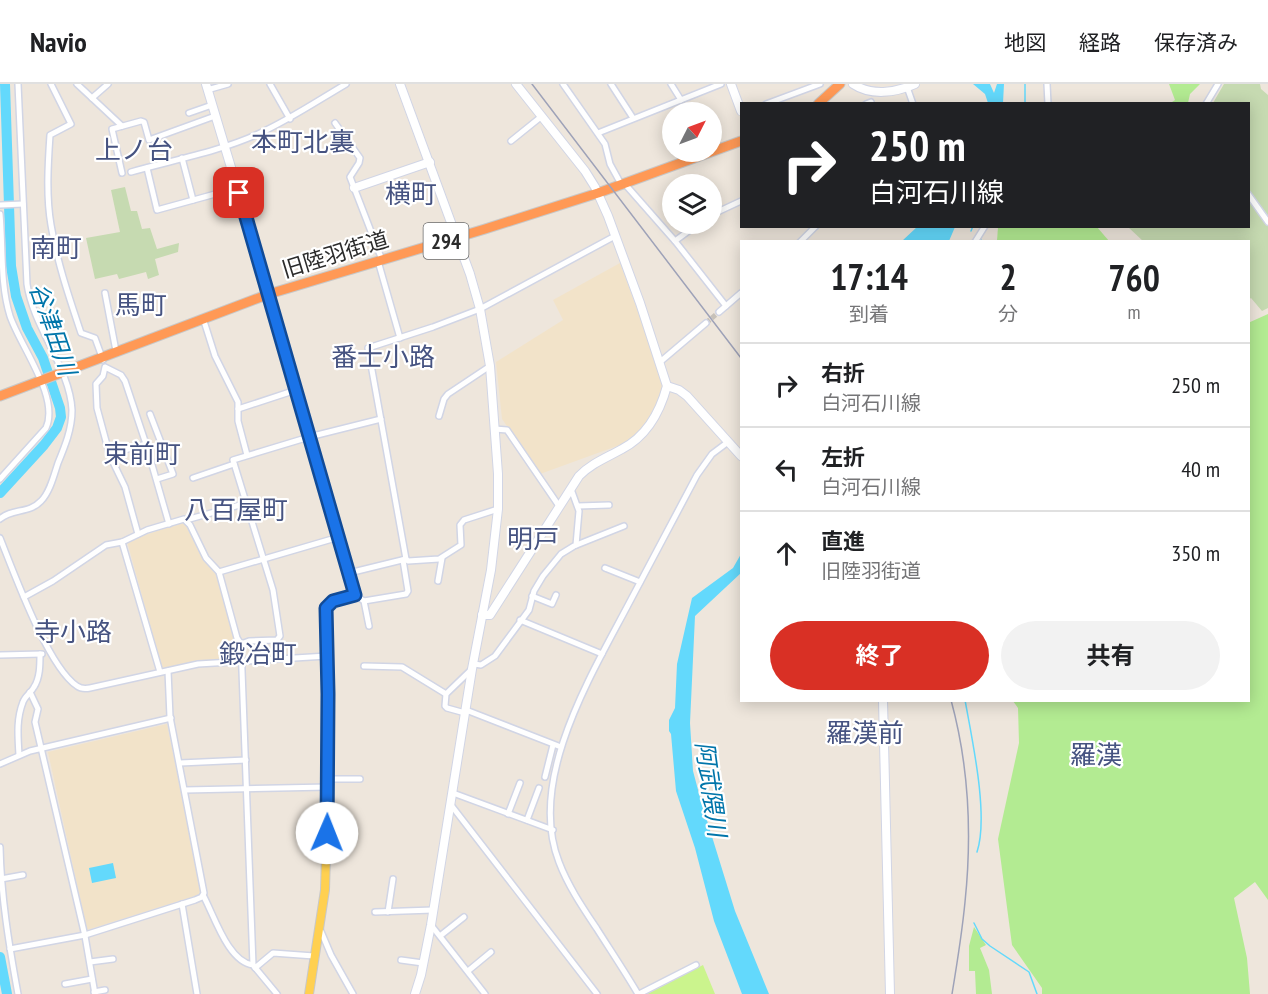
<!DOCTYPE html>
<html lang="ja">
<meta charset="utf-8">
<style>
body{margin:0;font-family:"PT Sans Narrow","Noto Sans JP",sans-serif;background:#f2f2f2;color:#202124;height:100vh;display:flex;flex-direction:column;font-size:22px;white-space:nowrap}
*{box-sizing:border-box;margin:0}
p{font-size:20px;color:#757577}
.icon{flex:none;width:33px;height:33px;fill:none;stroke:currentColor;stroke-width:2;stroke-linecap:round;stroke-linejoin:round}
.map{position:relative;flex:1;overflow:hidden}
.sheet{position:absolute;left:740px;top:156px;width:510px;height:462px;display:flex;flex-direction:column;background:#fff;border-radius:0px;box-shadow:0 3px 15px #0003}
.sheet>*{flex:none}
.guide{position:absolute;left:740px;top:18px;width:510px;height:126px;border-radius:0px;box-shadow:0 3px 15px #0003;background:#202124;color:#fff;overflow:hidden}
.needle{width:39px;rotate:48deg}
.tools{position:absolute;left:662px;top:18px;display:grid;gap:12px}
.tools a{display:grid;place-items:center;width:60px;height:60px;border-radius:50%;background:#fff;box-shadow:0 3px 15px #0003;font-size:30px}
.pin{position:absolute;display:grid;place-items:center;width:51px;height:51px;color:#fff;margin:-26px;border-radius:12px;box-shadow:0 3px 9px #0006}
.me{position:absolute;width:66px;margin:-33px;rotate:1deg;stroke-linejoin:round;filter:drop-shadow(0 0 4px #0008)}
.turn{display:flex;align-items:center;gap:21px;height:126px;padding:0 30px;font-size:27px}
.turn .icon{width:78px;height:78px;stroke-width:2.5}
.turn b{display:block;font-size:42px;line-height:51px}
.eta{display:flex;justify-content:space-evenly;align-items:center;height:102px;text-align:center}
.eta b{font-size:36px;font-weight:700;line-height:42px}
.primary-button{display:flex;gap:12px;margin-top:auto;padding:12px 30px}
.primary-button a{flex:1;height:69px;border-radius:36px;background:#d93025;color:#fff;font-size:24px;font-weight:700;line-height:69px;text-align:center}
.primary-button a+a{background:#f2f2f2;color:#202124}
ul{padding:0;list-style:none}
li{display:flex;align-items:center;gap:18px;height:84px;padding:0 30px;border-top:2px solid #e0e0e0}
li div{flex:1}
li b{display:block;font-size:22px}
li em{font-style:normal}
header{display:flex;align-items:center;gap:36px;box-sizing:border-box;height:84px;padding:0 30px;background:#fff;border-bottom:2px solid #e0e0e0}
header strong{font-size:28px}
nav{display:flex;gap:33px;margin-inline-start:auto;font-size:21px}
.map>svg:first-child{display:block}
.education{fill:#f2e3c9}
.green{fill:#b3eb92}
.cemetery{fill:#c6dab1}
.pitch{fill:#cbf48d}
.water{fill:#63d9fc}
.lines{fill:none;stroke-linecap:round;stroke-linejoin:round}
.stream{stroke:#63d9fc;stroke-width:1.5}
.river{stroke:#63d9fc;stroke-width:10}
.street-tunnel{stroke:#c7c1b9;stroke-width:5;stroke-dasharray:5 2.5;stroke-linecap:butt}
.street-casing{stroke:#d1d5e5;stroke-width:8}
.secondary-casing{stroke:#d1d5e5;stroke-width:10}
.primary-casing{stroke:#c8c8c8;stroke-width:10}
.highway-casing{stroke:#c8c8c8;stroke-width:11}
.street{stroke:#fff;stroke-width:5}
.secondary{stroke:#fff;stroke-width:8}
.primary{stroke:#ffd050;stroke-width:8}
.highway{stroke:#ff9956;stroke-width:9}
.rail{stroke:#9ea2b8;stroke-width:1.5}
.route-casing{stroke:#114b97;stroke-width:15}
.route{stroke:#1a73e8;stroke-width:10}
.labels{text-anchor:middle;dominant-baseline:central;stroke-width:4.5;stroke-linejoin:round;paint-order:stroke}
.shield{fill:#fff;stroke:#6b6b6b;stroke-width:1.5}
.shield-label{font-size:21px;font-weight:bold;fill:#2b2b2b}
.street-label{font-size:22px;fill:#2b2b2b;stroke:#fff}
.water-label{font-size:24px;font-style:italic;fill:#0075aa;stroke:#fff}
.quarter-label{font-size:26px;fill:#465381;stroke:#fff}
</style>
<header>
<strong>Navio</strong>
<nav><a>地図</a><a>経路</a><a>保存済み</a></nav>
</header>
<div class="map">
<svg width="1268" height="910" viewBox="0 0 1268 910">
<rect width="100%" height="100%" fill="#eee6dc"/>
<g class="education">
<path d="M620 179 662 293 664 302 661 313 640 349 628 358 540 390 502 335 496 278 563 236 553 216Z"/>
<path d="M184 438 203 475 216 489 235 556 240 563V574L199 577 162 585 127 457Z"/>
<path d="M167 640 201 806 198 811 87 846 48 668Z"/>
</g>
<g class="green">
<path d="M1169 0H1200L1190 10 1188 19 1169 20 1175 16Z"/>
<path d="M1097 143 1109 157H997L998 143Z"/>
<path d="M1268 230V816L1255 798 1234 814 1247 874 1250 910H1042V904L1012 861 998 755 1019 659 1018 624 1013 617 1248 616V239Z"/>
<path d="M974 843 986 861 980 864 989 886 992 910H976L975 887H969V862Z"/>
</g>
<g class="cemetery">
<path d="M1224 0H1260L1261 5 1268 11V224L1262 227 1251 214 1248 216V158L1143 157 1128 143 1248 142V20L1213 19Z"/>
<path d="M125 103 131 127H137L142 145 150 144 157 165 179 159 178 168 155 175 159 191 148 195 146 188 119 195 117 190 95 195 86 154 120 148 111 106Z"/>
</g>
<path class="pitch" d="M703 881 715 910H647Z"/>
<g class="water">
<path d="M973 0H990L994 9 997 0H1004L1003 19H988L985 10Z"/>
<path d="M917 143V142L955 143 949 157H902Z"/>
<path d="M741 470V489L695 532 690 639 693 687 701 717 735 827 769 910H742L714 837 695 764 676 707 671 650 669 647V636L675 624 677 580 692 514 733 484Z"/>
<path d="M113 779 116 794 92 799 89 784Z"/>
</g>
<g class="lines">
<g class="stream">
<path d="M1025 0V20"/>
<path d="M971 147 973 142"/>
<path d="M981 156 983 158"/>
<path d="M965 616C972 655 989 732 977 768"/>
<path d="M974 839 982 855 990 862 1029 888 1037 910"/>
</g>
<g class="river">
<path d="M0 409 44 361 57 344 61 333 60 324 43 274 27 244 16 212 11 182 5 0"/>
<path d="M0 873 7 910"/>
</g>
<path class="street-tunnel" d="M706 239 719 228"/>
<g class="street-casing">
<g id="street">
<path d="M51 0 71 40 50 51C48 80 46 112 51 141 57 178 69 213 81 249L95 254 103 276"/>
<path d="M77 0 122 42"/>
<path d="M270 0 290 35"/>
<path d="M563 0 605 60 610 80 621 100"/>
<path d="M611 0 633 34"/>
<path d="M671 0 681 16"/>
<path d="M1047 0 1048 20"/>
<path d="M907 3 913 20"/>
<path d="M207 6 228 0"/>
<path d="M92 14 108 0"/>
<path d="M766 20 820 0"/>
<path d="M866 20 871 18"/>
<path d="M1206 20 1218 0"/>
<path d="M189 29 212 21"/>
<path d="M335 39 360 74 359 79 350 93 382 176"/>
<path d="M598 49 721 0"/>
<path d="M511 57 542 32"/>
<path d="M182 74 193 116"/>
<path d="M147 84 157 126 237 104"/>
<path d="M131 88C173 76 218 68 258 50 289 36 317 17 346 0"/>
<path d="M122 89 112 45 141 37 144 38 149 56 215 32"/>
<path d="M624 99 675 157 726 222"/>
<path d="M1248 110 1268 138"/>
<path d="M0 121 23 120"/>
<path d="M0 130C3 163 0 200 10 232 20 262 60 313 46 344L0 395"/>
<path d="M711 131 741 117"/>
<path d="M675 157 698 140"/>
<path d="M800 158 816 142"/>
<path d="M975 158 985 142"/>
<path d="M378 177 400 254"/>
<path d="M105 209 116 267"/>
<path d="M719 228 741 209"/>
<path d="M203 234 215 272 238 318V337L247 371"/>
<path d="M660 278 706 239"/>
<path d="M238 325 296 306"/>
<path d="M150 330 173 390 157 395"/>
<path d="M439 332 444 315 448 310 490 282"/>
<path d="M495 345 507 346 559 422"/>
<path d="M110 370 146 360"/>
<path d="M193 394 234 380"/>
<path d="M571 405 579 427 576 461"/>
<path d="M578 422 609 421"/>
<path d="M0 435C12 424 29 430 41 417 50 408 54 391 58 379 65 362 72 345 72 326 70 284 33 243 27 200L18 0"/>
<path d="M186 436 247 419"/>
<path d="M138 450 125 403 110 372 97 324 96 300 103 292 105 283 121 291 125 297 146 360 169 440"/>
<path d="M0 454C14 489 48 583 77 602 81 605 85 605 90 604L198 580 327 572"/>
<path d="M406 475 408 477 439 475 461 461 460 441 464 436 498 425"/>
<path d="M605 484 640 498"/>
<path d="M219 488 339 453"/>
<path d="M349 489 406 475 368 264 433 243 480 225 615 152"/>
<path d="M438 497 442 474"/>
<path d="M355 511 364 517 369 542"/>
<path d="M532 512 552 520 556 511"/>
<path d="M24 513 53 497 106 461 122 458"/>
<path d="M364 517 406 510 408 507 403 476"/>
<path d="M520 536 602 570"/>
<path d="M241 560 249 557 277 556 280 552 273 506 233 376 309 353 381 335"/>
<path d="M0 571 42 570"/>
<path d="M474 580 481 581 495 572 529 526 534 507 543 492 561 470 574 462 624 442"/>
<path d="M364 582 402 583 446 610"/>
<path d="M160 588 122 458 147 446 184 435 190 441 206 474 219 488 237 554 241 560 253 881 277 910"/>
<path d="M30 608 38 625 35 638 85 852 95 910"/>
<path d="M466 626 561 663"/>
<path d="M465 629 447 624 445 622 446 610 472 585"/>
<path d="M19 671C18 653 16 636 23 618 25 612 31 609 34 603 40 594 40 581 40 570"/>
<path d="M180 679 246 676"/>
<path d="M0 680 30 667 171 634"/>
<path d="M545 693 553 661"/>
<path d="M328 695H360"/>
<path d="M185 706 328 703"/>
<path d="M453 709 553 746"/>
<path d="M451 721 597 910"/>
<path d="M508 730 520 699"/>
<path d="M527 736 539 704"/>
<path d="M0 763C1 812 9 861 18 910"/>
<path d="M1 795 23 791"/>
<path d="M203 811C214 831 228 878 253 881"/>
<path d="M182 820 197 910"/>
<path d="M375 828 433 826"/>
<path d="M388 828 393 795"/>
<path d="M431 841 485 910"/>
<path d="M320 845 331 871 353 910"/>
<path d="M440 852 464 833"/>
<path d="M10 865 85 851 195 816 202 813 204 809 170 633 168 587"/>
<path d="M401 876 423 879"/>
<path d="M90 878 113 875"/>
<path d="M255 884 273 869 314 872"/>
<path d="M468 887 491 868"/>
<path d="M65 900 92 895"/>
<path d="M94 908 105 906"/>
<path d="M638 910C625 888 611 867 597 845 583 824 568 802 559 778 527 697 590 593 627 523 650 479 674 435 697 391L712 370 728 358"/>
<path d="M639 910 696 881"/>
</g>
</g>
<g class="secondary-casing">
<g id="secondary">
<path d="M206 0 269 210"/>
<path d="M400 0 470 190 480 225 490 282 498 390V425L491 486 472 585 431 841 421 891 415 910"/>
<path d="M731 0 741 27"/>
<path d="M853 0C871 12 895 9 915 0"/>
<path d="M354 104 430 78"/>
<path d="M667 302 679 306 687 312 741 372"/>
<path d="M482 531H490L579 392C592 379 606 374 622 365 647 352 660 328 667 302L640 219 608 132 595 103 585 87 516 0"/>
<path d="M883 616 890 910"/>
</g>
</g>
<g class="primary-casing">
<path id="primary" d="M269 210 355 511 333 517 326 524 328 703 325 806 309 910"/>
</g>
<g class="highway-casing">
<g id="highway">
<path d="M818 20 840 0"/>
<path d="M0 312 269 210 485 145 598 109 741 57"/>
</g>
</g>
<use href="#street" class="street"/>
<use href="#secondary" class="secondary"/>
<use href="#primary" class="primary"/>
<use href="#highway" class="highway"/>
<g class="rail">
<path d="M532 0 741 274"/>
<path d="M951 616C969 682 972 751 965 818 962 849 957 880 952 910"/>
</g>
</g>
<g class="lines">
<g class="route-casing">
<path id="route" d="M239 109 355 511 333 517 326 524 328 610 327 749"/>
</g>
<use href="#route" class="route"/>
</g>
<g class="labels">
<rect class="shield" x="423.5" y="139" width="45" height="36" rx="4.5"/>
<g class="shield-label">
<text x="446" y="157">294</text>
</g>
<g class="street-label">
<text transform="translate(335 170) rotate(-17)">旧陸羽街道</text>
</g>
<g class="water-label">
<text transform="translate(53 245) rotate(71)">谷津田川</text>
<text transform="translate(711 705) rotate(82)">阿武隈川</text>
</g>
<g class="quarter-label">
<text x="303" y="57">本町北裏</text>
<text x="134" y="65">上ノ台</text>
<text x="411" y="109">横町</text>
<text x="56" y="163">南町</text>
<text x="141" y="220">馬町</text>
<text x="383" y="272">番士小路</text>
<text x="142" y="369">束前町</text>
<text x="236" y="425">八百屋町</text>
<text x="533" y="454">明戸</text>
<text x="73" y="547">寺小路</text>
<text x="258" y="569">鍛冶町</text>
<text x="865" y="648">羅漢前</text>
<text x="1096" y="670">羅漢</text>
</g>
</g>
</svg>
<div class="tools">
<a><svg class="needle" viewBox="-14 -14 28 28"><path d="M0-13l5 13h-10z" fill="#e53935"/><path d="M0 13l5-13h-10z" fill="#757577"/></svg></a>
<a><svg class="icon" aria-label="layers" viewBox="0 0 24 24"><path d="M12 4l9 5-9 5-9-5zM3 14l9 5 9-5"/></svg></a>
</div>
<div class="pin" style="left:239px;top:109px;background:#d93025"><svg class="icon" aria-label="arrive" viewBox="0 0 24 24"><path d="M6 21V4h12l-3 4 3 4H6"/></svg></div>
<svg class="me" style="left:327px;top:749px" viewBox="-20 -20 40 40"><circle r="19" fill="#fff"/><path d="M0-13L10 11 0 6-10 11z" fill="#1a73e8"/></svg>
<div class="guide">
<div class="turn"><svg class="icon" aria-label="right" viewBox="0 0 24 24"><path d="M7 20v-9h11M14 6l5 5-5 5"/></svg><div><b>250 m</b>白河石川線</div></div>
</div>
<section class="sheet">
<div class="eta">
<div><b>17:14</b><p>到着</p></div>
<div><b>2</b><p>分</p></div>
<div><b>760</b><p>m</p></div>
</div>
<ul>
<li><svg class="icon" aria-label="right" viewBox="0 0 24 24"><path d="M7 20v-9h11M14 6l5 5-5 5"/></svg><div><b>右折</b><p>白河石川線</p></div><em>250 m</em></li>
<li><svg class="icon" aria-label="left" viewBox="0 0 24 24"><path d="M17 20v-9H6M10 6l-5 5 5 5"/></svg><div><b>左折</b><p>白河石川線</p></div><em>40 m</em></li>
<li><svg class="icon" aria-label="ahead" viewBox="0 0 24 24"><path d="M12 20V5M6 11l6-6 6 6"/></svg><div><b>直進</b><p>旧陸羽街道</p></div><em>350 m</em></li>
</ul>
<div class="primary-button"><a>終了</a><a>共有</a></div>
</section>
</div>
